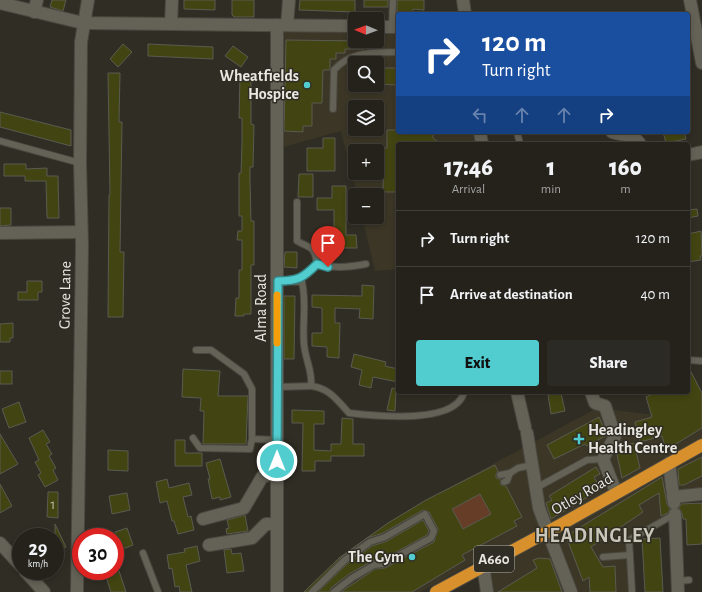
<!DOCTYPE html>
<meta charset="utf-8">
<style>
body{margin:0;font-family:"Alegreya Sans",sans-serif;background:#2c2a24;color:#f1f3f6;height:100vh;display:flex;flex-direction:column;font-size:15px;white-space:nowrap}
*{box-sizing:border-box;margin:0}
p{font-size:13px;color:#a3a4a3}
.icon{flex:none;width:22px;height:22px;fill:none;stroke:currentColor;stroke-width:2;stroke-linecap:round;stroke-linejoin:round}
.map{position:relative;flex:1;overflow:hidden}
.details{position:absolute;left:396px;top:142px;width:294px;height:252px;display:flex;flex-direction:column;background:#24221b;border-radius:4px;box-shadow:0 2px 6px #0003,0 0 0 1px #413f3a}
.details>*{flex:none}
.banner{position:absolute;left:396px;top:12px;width:294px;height:122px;border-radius:4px;box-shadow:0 2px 6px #0003,0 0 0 1px #413f3a;background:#1a4fa0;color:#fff;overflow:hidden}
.needle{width:26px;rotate:271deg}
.tools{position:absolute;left:348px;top:12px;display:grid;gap:8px}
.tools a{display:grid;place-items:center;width:36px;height:36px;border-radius:4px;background:#24221b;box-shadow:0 2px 6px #0003,0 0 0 1px #413f3a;font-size:20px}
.speed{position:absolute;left:12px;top:528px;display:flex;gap:8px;font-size:20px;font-weight:700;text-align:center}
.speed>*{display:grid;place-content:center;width:52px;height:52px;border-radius:50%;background:#24221b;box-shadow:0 2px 6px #0003,0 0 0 1px #413f3a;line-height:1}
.speed small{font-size:10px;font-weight:400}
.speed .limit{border:6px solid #d22;background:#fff;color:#111}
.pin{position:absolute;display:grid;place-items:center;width:34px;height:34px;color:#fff;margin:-41px -17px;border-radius:50% 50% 50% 0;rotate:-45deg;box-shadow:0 0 4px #0007}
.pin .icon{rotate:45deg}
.me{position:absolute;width:44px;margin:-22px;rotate:0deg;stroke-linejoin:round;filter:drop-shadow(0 0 3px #0008)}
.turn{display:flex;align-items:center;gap:14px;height:84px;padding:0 20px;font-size:18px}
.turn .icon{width:52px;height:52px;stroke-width:2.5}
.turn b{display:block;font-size:28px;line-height:34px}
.lanes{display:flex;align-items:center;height:38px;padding:0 20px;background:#0003;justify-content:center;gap:20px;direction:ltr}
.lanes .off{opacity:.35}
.eta{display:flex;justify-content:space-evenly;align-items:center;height:68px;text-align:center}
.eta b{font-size:24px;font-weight:800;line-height:28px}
.action{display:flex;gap:8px;margin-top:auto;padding:8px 20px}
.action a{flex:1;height:46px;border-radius:4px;background:#52cdcf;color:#111;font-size:16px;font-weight:800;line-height:46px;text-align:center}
.action a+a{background:#2c2a24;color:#f1f3f6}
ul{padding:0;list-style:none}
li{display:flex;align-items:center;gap:12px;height:56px;padding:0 20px;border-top:1px solid #413f3a}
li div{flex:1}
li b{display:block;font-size:15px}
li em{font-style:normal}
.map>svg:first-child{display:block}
.built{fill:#3b3626;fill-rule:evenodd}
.green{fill:#663e28}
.building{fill:#424511;stroke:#5a5b51;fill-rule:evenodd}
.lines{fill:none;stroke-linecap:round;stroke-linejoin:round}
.lane-casing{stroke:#4a4840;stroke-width:8}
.street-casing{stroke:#4a4840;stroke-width:14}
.secondary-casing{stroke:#4a4840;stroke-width:14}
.highway-casing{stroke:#4a4840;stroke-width:14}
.lane{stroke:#646156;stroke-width:6}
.street{stroke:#646156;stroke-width:12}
.secondary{stroke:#646156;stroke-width:12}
.highway{stroke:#d7902c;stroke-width:12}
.route-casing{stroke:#358587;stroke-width:10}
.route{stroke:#52cdcf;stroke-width:7}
.slow{stroke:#f59e0b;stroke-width:7}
.poi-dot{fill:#52cdcf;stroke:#302d24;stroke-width:1.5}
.labels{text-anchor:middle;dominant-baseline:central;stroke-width:3;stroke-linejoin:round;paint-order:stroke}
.number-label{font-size:14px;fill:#bfbead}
.shield{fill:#302d24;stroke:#b2afa8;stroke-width:1}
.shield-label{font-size:15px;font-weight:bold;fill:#e9e7e1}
.poi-label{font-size:16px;font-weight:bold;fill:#e9e7e1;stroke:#302d24;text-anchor:end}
.street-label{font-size:16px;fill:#e9e7e1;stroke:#302d24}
.district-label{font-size:20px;font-weight:bold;letter-spacing:1px;fill:#cac6ba;stroke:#302d24}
</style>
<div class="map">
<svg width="702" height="592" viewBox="0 0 702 592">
<rect width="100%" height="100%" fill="#302d24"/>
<g class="built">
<path d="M282 29 355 31V41H377V31L398 32V132H476L477 144H398V269L375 271 362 217H377V195H357L341 131 280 148ZM355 63H377V85H355ZM355 107H377V129H355ZM355 151H377V173H355Z"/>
<path d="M702 391V494L673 497 675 514 630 540 632 592H483L478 560 421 592H304L339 558 388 523 426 500 597 408 656 415Z"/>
</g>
<path class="green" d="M480 494 491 514 463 529 452 509Z"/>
<g class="building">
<path d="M52 0H66L63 11 50 7Z"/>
<path d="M184 0H215V10L184 9Z"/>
<path d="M232 0H254V17H234L232 15Z"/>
<path d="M300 0H355V12L299 10Z"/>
<rect x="364" y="0" width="24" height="7"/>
<path d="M397 0H424V10L413 9V12H397Z"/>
<path d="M286 40 364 41V49H345V53H336V59H330V70H323L322 103H312V126H303V132L284 131Z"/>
<path d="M123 44 132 52 118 67 110 59Z"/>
<path d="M148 44 213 47V59L148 56Z"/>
<path d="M233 46 248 57 241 67 225 56Z"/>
<path d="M377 68H398V85L377 84Z"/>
<path d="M108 73H120L119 122H122L120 252H124L123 317H108L109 195H110Z"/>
<path d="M240 76H251V124L254 125 253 167H250V182L251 221H254V265H251V314H244V316H235L236 298H239V270H242V240H237L238 231H242V216H239V173H241L242 143V118H239Z"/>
<path d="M0 112 71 130V146L0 127Z"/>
<path d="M387 130H398V132H433V138L440 144H398V192H383L384 148H387Z"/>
<path d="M663 132H684L686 139 666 143Z"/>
<path d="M323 138H335V171H307V148H323Z"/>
<path d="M4 164H26V169L47 168V176H58L59 218H47L46 181H25V176H4Z"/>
<path d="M299 174H313V197H298Z"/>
<path d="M332 186H346V235H356L357 248H323V236H334V210H317V198H332Z"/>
<path d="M0 208H11V225L0 226Z"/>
<path d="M697 209 698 216 688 218V210Z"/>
<path d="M701 231 702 256H700L701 260 688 262V234Z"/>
<path d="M285 252H297V268L284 267Z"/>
<path d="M27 281H42V292H38V300H18V292H27Z"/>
<path d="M362 285 374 286 373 319 359 318 360 309 335 308V323H340L339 358 327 357V347L312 346V333H322V308L312 307V295L362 296Z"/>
<path d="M284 296H295L294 359H284Z"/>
<path d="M13 323V338H10V342H0V324Z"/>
<path d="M354 354 386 362 385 366 398 369V382L373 377 371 388 359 385 362 370 351 367Z"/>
<path d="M688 366 702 393V428L666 450 662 436 640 442 635 422 652 417 646 397 656 392H688Z"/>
<path d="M183 369 220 371 218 396H248L246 444H203L204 411H200L201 398 182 397Z"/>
<rect x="0" y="371" width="12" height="13"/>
<path d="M392 388 396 389 395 411 387 410Z"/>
<path d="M561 393 565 411 551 414 548 395Z"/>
<path d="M19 402 26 422 9 428 2 409Z"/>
<path d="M292 410 324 411V424H314V450L331 451V444H341L342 418 353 419V444H364V456H331V461H315V471H302L303 423H292Z"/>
<path d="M599 417 607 435 587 446 585 444 554 459 547 445Z"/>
<path d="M43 430 50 442 46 444 52 454 49 456 56 468 53 470 58 480 45 487 38 475 41 473 35 462 39 460 29 438Z"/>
<path d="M0 434 18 464 0 474Z"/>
<path d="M175 440H185V453H202V466H175Z"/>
<path d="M634 443 640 468 622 478 616 450 618 447Z"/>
<path d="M108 450 128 451V471L108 470Z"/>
<path d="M702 457V476L684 485H679L678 469Z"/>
<path d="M220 459 231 497 220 500V497L212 499 208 479H210L206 463Z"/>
<path d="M495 465 498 471 496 474V478L500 479 501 485 506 486 522 517 514 521 517 526 462 555 465 560 412 592H341L375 569 385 568 434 542 438 529 429 512 423 510 383 533 367 538 342 557 308 592H304L339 558 388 523 426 500ZM480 494 491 514 463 529 452 509Z"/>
<path d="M596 467 600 474 594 477 601 489 551 519 546 503 552 500 549 496Z"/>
<path d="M662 477 667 504 670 509 668 513 661 516 659 493 639 505 643 512 591 547 603 567 615 566 616 592H590L589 577 583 581 566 536Z"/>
<path d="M167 479 169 488 189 483 192 495 183 497 188 517 191 516 194 530 178 534 174 521H172L167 501 160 503 156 482Z"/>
<path d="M0 484 12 506 0 513Z"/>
<path d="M48 492H58V518L47 517Z"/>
<path d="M127 493 130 510 112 514 109 496Z"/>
<path d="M702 503V544L687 545 686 519H683L682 513 679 508 681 504Z"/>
<path d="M245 515 248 531 227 534 226 529 229 528 227 520Z"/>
<path d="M423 520 429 531 427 535 382 560 372 561 349 574 331 588 330 592H318L348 563 372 546 387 541Z"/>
<path d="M55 524 66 547 58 551 57 550 55 551Z"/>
<path d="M127 528 133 545 115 552V532Z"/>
<path d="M660 538 663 592H645L642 539Z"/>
<path d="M197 546 200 561 186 565 192 592H180L179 586 175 587 172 568 169 569 167 555 185 552 184 549Z"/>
<path d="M231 549 232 554 241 553 244 571 227 573 224 550Z"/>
<path d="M539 558 550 559 562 592H498L537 568 533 560Z"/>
<path d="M104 571H119L126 592H111Z"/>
</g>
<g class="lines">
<g class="lane-casing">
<g id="lane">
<path d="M392 27 393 0"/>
<path d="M333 109 334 70C352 50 374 53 398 52"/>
<path d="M517 132 520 144"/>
<path d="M0 141 80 163"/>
<path d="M297 202V241C311 249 314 245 317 264"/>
<path d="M294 281 306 275 317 264C334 269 349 267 366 264"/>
<path d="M196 350H211L244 374 252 389V439L277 440"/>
<path d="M688 360 702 361"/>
<path d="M311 386C329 388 337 400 349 413 375 416 456 425 464 392"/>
<path d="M277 387 311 386C313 372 305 359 304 344 302 324 307 303 302 282L278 281"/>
<path d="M193 438 200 448 250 449 252 439"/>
<path d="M510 473 518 468 532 465"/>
<path d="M500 475 510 473 507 481 504 482"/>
<path d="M536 488 587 460 603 459"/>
<path d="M143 553 158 592"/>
<path d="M603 557 630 555"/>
<path d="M678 581 689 580"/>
<path d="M312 592 345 560 370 542 385 537 425 514 434 531 431 538 383 564 374 565 352 578 334 592"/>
<path d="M632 592 629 540 675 514"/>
</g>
</g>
<g class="street-casing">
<g id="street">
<path d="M463 0 465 14"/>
<path d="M690 0 702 63"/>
<path d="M0 3 83 23 355 26"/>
<path d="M34 12 37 0"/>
<path d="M171 24 172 0"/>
<path d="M287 25 289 0"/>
<path d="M377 27H398"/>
<path d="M480 132 482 144"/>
<path d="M612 132C623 136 633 133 640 144"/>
<path d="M688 155 702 152"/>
<path d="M0 233 81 232"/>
<path d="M517 392 525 427"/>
<path d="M591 392 595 403 605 406 615 436 603 459 616 492"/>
<path d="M527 433 539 508 548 532"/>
<path d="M669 463 674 503"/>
<path d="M673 497 702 494"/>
<path d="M675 514 678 592"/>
<path d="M203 519 244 508 262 477 277 472"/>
<path d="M209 545 252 538 266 524H277"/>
<path d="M483 565 487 592"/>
<path d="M277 592V25"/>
</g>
</g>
<g class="secondary-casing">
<g id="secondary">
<path d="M548 532 571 592"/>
<path d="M0 543 21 566"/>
<path d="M25 571 44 592"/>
<path d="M77 592 82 246 80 163 81 42 88 0"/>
</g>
</g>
<g class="highway-casing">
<path id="highway" d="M436 592 560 525 702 445"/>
</g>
<use href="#lane" class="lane"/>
<use href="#street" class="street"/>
<use href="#secondary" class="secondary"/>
<use href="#highway" class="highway"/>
</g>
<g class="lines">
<g class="route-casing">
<path id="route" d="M277 461 278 281C298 281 303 278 317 264L328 267"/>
</g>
<use href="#route" class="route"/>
<path class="slow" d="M277 343V295"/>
</g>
<g class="poi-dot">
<circle cx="307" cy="85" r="4"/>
<path d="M577 433h4v4h4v4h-4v4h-4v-4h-4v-4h4z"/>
<circle cx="412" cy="557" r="4"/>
</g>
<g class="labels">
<g class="number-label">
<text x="53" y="505">1</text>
</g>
<rect class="shield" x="474" y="546" width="40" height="26" rx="3"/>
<g class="shield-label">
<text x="494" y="559">A660</text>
</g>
<g class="poi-label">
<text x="299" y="76">Wheatfields<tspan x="299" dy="18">Hospice</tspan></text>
<text x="588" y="430" text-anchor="start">Headingley<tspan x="588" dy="18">Health Centre</tspan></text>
<text x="404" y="557">The Gym</text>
</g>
<g class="street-label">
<text transform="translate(65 295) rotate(-89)">Grove Lane</text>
<text transform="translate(261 308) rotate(-90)">Alma Road</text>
<text transform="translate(582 494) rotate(-30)">Otley Road</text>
</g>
<g class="district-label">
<text x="595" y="536">HEADINGLEY</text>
</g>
</g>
</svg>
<div class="tools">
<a><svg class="needle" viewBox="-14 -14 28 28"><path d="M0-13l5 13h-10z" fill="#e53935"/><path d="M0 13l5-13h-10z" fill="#a3a4a3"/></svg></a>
<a><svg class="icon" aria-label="search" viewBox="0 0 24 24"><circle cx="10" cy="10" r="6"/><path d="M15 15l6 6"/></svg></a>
<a><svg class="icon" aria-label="layers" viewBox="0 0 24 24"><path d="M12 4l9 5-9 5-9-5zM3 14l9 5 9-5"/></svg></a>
<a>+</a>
<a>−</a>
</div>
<div class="speed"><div>29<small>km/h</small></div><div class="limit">30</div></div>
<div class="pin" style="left:328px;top:267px;background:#d93025"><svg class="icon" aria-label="arrive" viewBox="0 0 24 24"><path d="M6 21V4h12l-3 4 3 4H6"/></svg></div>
<svg class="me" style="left:277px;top:461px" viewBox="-20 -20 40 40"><circle r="17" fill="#52cdcf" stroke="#fff" stroke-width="3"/><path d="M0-11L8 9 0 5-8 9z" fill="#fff"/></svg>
<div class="banner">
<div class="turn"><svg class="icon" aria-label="right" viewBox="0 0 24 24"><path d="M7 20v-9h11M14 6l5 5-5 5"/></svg><div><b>120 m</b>Turn right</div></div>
<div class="lanes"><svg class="icon off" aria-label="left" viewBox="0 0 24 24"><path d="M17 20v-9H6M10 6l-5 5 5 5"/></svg><svg class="icon off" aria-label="ahead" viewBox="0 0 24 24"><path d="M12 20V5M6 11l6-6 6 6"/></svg><svg class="icon off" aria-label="ahead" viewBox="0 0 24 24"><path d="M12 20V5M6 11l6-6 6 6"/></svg><svg class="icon" aria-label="right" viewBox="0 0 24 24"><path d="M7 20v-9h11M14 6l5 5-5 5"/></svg></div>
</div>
<section class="details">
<div class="eta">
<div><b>17:46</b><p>Arrival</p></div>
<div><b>1</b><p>min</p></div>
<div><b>160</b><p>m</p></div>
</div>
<ul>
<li><svg class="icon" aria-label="right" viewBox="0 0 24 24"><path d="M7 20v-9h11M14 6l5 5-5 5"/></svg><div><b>Turn right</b></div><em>120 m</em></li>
<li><svg class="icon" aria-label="arrive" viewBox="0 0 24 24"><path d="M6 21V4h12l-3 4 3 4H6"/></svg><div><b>Arrive at destination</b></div><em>40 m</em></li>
</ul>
<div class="action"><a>Exit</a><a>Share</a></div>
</section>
</div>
